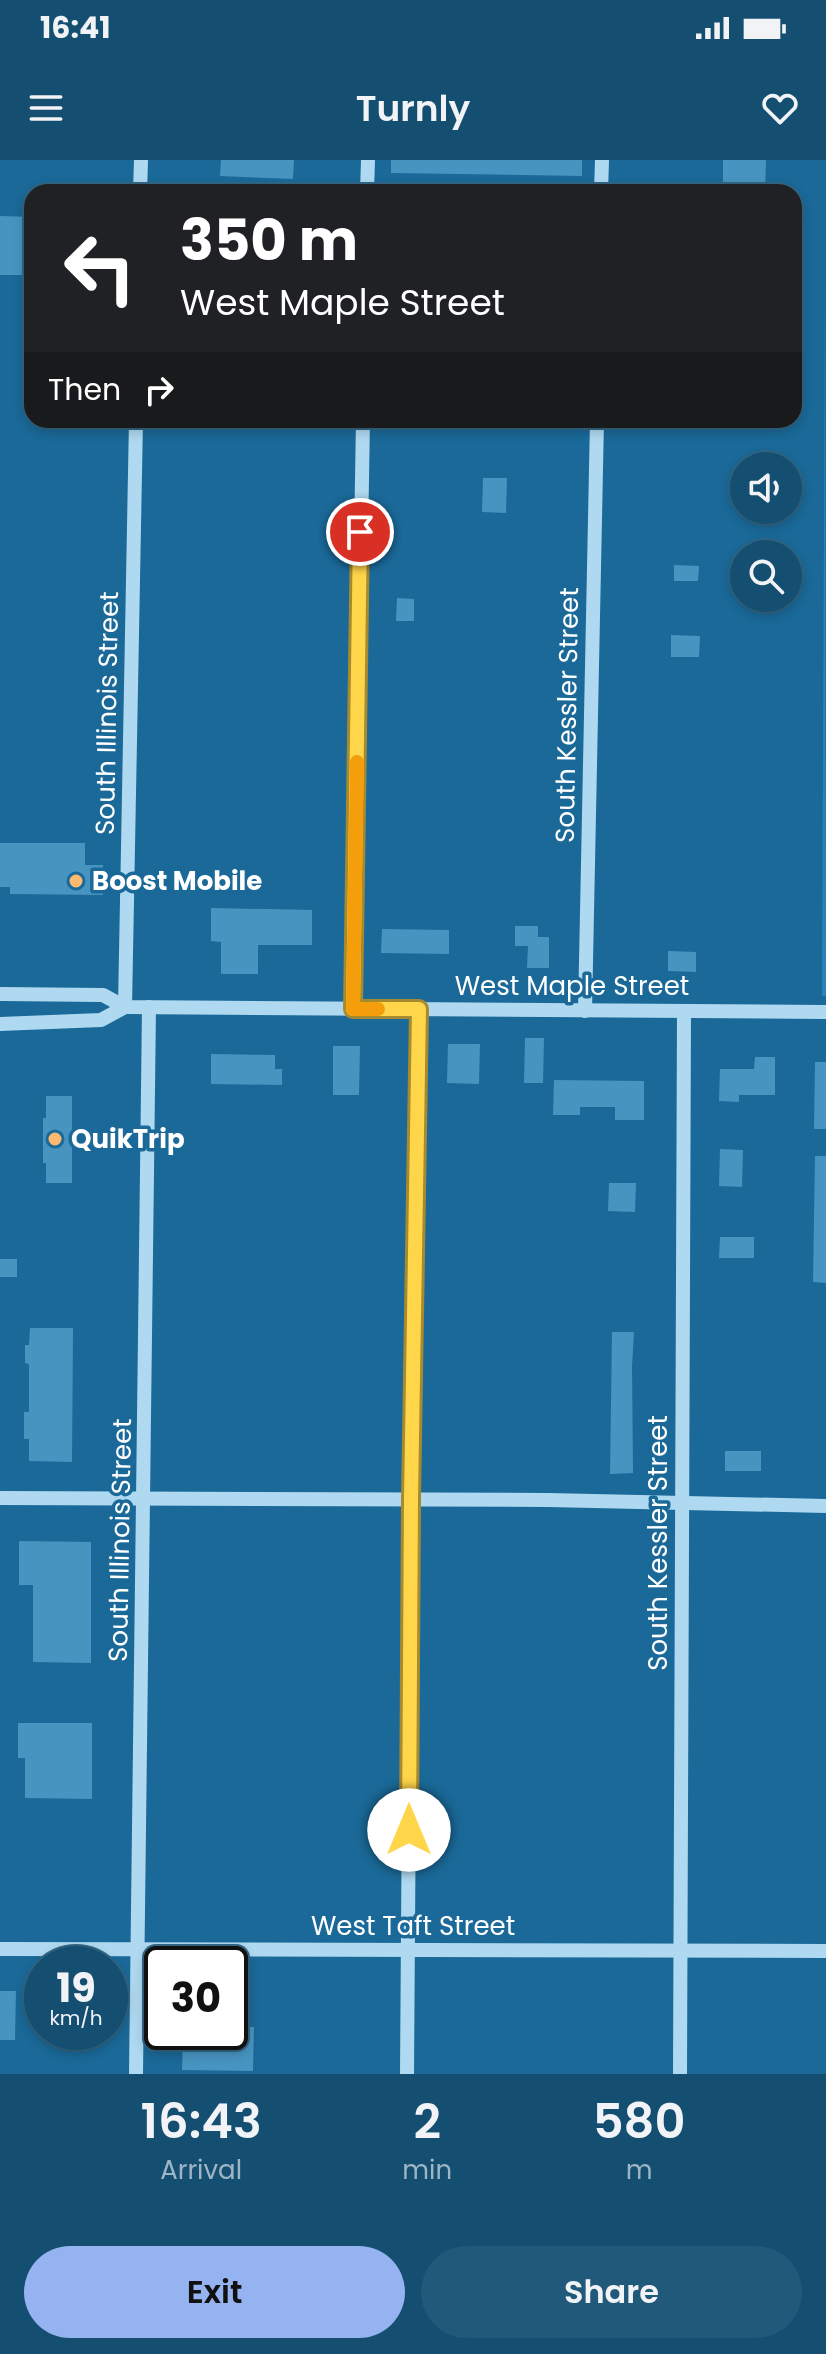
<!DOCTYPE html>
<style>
body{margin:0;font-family:Poppins,sans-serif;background:#21597a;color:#f1f3f6;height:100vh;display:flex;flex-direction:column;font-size:30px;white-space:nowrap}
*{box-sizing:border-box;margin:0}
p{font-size:26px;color:#9db5c4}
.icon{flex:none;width:44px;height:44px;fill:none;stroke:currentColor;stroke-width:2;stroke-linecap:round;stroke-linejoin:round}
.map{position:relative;height:1914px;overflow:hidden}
.panel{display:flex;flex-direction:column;background:#144f72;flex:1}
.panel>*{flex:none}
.top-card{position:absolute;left:24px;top:24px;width:778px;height:244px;border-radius:24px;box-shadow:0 4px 12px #0003,0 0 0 2px #336684;background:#202124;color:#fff;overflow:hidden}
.controls{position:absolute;left:730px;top:292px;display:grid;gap:16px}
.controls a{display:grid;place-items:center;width:72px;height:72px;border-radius:50%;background:#144f72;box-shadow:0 4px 12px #0003,0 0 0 2px #336684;font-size:40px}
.speed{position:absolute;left:24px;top:1786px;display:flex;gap:16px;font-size:40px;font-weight:700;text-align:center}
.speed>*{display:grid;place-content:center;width:104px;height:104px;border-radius:50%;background:#144f72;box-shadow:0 4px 12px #0003,0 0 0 2px #336684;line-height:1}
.speed small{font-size:20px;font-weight:400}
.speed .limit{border:4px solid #111;border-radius:12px;background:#fff;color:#111}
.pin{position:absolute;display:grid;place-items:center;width:68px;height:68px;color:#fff;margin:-34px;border:4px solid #fff;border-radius:50%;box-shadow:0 2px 8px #0007}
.me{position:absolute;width:88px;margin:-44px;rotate:0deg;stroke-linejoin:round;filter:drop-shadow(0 0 6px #0008)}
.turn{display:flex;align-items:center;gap:28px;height:168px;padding:0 24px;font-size:36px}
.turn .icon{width:104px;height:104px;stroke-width:2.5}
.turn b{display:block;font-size:56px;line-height:68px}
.then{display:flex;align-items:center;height:76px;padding:0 24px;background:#0003;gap:16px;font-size:30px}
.eta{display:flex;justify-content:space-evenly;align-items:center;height:136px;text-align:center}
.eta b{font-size:48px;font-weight:600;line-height:56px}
.cta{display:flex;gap:16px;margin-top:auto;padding:16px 24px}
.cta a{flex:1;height:92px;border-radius:48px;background:#95b2f1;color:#111;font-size:32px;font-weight:600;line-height:92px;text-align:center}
.cta a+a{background:#21597a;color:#f1f3f6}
.status{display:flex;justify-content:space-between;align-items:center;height:56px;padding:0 40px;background:#144f72;direction:ltr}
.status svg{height:22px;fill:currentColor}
header{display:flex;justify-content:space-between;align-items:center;height:104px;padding:0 24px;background:#144f72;font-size:36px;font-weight:600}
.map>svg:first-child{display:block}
.green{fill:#2a83b4}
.building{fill:#4794c0}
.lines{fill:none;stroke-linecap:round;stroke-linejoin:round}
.minor{stroke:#afd9f0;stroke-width:14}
.route-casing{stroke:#a68a30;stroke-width:20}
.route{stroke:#ffd54a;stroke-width:14}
.slow{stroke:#f59e0b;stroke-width:14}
.poi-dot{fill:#ffb96e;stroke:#1a6998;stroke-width:3}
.labels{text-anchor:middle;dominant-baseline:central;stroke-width:7;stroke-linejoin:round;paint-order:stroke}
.street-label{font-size:26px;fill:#fff;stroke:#1a6998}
.poi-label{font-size:26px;font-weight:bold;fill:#fff;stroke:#1a6998;text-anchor:start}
</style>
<div class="status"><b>16:41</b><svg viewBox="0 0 49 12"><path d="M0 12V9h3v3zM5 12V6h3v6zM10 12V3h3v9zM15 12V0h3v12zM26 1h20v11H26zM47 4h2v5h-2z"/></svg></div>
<header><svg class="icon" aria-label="menu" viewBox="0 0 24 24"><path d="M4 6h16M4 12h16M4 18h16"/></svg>Turnly<svg class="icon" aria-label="heart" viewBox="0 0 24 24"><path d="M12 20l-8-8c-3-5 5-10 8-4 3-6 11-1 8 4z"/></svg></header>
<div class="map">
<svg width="826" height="1914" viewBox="0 0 826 1914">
<rect width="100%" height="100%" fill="#1a6998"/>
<path class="green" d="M825 107 826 836H822L825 119Z"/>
<g class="building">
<path d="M221 0H294L293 19 220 16Z"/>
<path d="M391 0H582V16L391 13Z"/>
<path d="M723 0H766L765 32H723Z"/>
<path d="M0 56 32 57V115H0Z"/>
<path d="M483 318H507L506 353 482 352Z"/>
<path d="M674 405 699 406 698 421H674Z"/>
<path d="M397 438 414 439V461H396Z"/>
<path d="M671 475 700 476 699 497H671Z"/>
<path d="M0 683H85V705H103V735L10 734V727H0Z"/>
<path d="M211 748 312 750V785H258V814H221V782L211 781Z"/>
<path d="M515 766H538V777H549V808H527L528 786H515Z"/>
<path d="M382 769 449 770V794L381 793Z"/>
<path d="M668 791 696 792V812L668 811Z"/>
<path d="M525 878H544L543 923H524Z"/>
<path d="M448 884H480L479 924 447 923Z"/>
<path d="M333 886H360L359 935H333Z"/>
<path d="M211 894 275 895V909H282V925L211 924Z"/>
<path d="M755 897H775V935H739V942L719 941 720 909H754Z"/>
<path d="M815 902H826V969H814Z"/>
<path d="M554 920 644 921V960H615V947H580V955H553Z"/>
<path d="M46 936H72V1023H46V1003H43V958H46Z"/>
<path d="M720 989 743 990 742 1027 719 1026Z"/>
<path d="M815 996H826V1123L813 1122Z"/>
<path d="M609 1023H636L635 1052 608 1051Z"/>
<path d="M720 1077H754V1098H719Z"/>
<rect x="0" y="1099" width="17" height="18"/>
<path d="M30 1168H73L72 1302 29 1301V1279H24V1252H29V1204L25 1203V1185H29Z"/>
<path d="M612 1172H634L632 1206 633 1313 610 1314Z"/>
<rect x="725" y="1291" width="36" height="20"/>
<path d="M19 1381 91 1382V1503L33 1502V1425H19Z"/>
<path d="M18 1563H92V1639L25 1638V1598H18Z"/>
<path d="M0 1831H16L15 1880H0Z"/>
<path d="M230 1867H254L253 1911 182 1910 183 1872H230Z"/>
</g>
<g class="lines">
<g class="minor">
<path d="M140 32 141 0"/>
<path d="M367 32 368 0"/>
<path d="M601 32 602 0"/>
<path d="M0 834 103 835 125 847 826 852"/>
<path d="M125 847 136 260"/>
<path d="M353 849 363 260"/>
<path d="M585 851 597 260"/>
<path d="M0 864 101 860 125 847"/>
<path d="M0 1338 548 1340 826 1346"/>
<path d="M0 1789 826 1791"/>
<path d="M136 1914 149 847"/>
<path d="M407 1914 411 1339 419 849"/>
<path d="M680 1914 684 851"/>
</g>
</g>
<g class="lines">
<g class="route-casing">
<path id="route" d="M360 372 353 849H419L411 1339 409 1670"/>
</g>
<use href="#route" class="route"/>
<path class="slow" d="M357 602 353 849H378"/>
</g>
<g class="poi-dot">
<circle cx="76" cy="721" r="8"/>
<circle cx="55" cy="979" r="8"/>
</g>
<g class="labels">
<g class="street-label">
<text transform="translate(107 553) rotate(-89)">South Illinois Street</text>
<text transform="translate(567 555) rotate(-89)">South Kessler Street</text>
<text x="572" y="826">West Maple Street</text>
<text transform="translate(120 1380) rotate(-89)">South Illinois Street</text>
<text transform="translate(658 1383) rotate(-90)">South Kessler Street</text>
<text x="413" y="1766">West Taft Street</text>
</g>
<g class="poi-label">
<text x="92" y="721">Boost Mobile</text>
<text x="71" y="979">QuikTrip</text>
</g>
</g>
</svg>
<div class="controls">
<a><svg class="icon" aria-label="sound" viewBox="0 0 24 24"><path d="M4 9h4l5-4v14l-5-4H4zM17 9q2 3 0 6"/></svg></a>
<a><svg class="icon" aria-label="search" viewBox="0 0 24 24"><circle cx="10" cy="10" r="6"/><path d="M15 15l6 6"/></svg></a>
</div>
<div class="speed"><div>19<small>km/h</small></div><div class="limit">30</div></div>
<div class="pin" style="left:360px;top:372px;background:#d93025"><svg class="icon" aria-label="arrive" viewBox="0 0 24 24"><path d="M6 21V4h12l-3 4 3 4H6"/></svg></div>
<svg class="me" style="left:409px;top:1670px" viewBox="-20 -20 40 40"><circle r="19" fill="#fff"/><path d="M0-13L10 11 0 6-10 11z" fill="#ffd54a"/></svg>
<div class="top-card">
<div class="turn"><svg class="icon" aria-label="left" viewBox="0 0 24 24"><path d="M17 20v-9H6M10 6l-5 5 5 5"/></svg><div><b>350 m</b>West Maple Street</div></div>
<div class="then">Then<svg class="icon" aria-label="right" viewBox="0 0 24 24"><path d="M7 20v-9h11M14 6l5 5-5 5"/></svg></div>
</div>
</div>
<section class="panel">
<div class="eta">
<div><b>16:43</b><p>Arrival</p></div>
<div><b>2</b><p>min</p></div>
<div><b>580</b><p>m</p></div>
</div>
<div class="cta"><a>Exit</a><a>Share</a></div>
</section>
